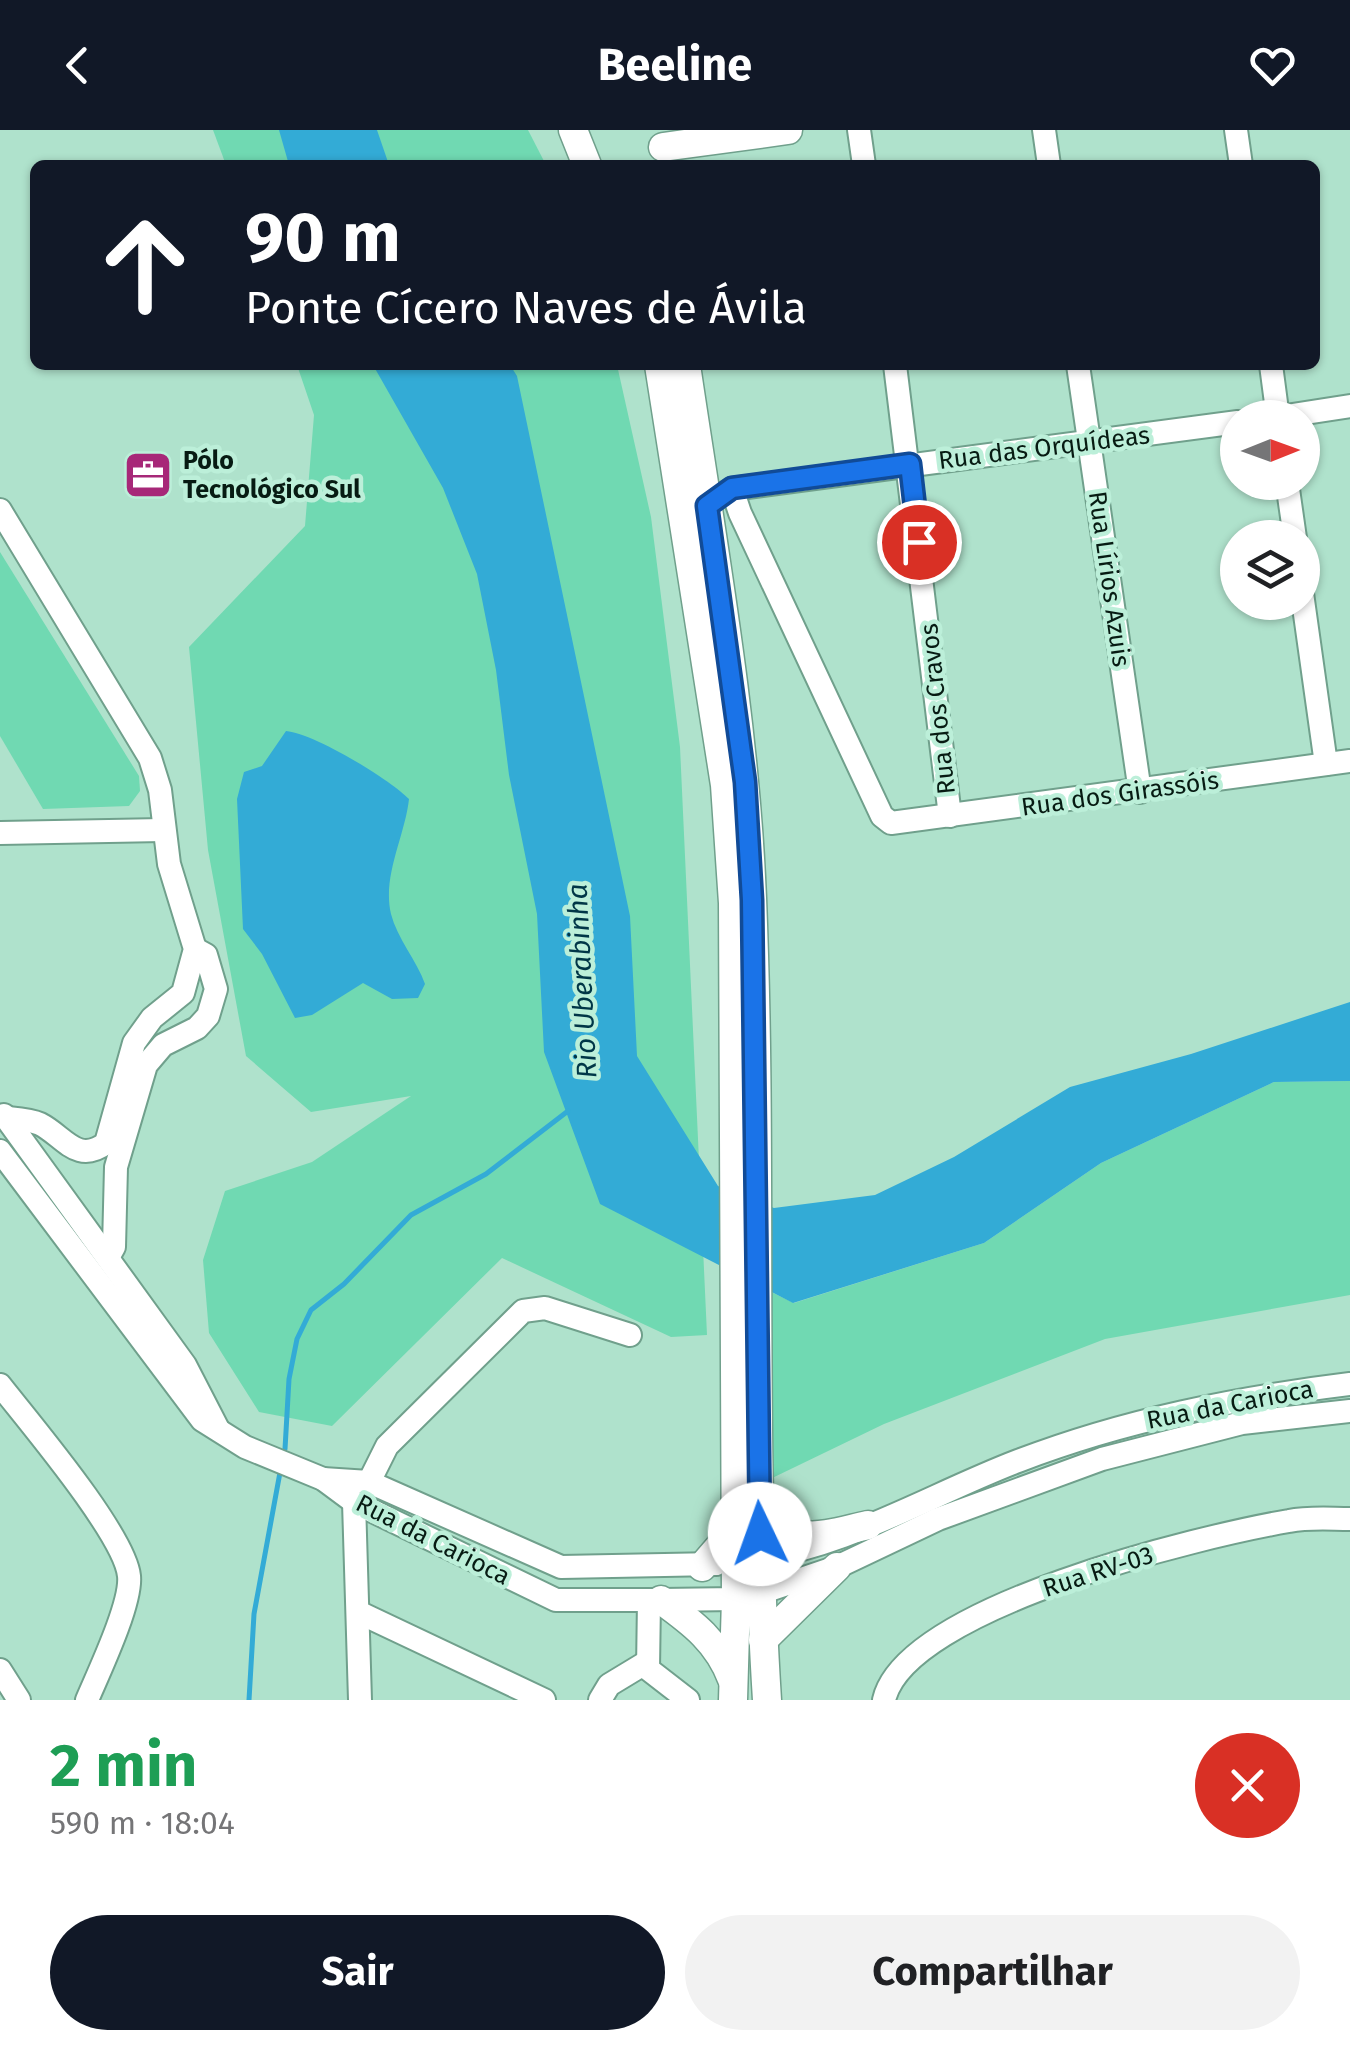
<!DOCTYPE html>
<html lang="pt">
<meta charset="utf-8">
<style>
body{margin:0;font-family:"Fira Sans",sans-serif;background:#f2f2f2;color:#202124;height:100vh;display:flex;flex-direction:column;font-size:38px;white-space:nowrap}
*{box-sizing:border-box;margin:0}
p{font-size:32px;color:#757577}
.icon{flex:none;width:55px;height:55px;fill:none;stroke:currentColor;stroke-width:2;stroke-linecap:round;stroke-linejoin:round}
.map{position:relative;height:1570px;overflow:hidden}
.details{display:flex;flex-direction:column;background:#fff;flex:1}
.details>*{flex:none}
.banner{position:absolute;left:30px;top:30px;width:1290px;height:210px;border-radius:15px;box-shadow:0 2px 8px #0004;background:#111827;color:#fff;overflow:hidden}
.needle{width:65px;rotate:89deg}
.tools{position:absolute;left:1220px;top:270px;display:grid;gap:20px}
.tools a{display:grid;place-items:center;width:100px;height:100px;border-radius:50%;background:#fff;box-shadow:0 2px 8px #0004;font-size:50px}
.pin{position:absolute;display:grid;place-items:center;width:85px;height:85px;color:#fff;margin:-42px;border:5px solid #fff;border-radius:50%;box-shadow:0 2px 10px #0007}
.me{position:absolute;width:110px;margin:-55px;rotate:357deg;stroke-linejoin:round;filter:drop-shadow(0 0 8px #0008)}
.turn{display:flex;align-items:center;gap:35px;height:210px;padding:0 50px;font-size:45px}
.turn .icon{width:130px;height:130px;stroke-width:2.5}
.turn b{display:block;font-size:70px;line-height:85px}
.round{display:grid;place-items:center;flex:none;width:105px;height:105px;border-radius:52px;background:#f2f2f2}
.head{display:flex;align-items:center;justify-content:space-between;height:170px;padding:0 50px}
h1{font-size:60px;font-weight:700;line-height:75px;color:#1e9e55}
.action{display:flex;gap:20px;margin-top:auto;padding:20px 50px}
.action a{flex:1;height:115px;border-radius:60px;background:#111827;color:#fff;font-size:40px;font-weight:700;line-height:115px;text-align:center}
.action a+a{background:#f2f2f2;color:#202124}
header{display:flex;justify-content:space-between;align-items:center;height:130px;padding:0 50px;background:#111827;color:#fff;font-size:45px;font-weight:700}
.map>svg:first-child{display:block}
.green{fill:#70d9b2}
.water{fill:#33abd6}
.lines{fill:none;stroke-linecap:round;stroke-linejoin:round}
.stream{stroke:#33abd6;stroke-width:5}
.minor-casing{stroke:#70a08c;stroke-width:26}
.major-casing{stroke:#70a08c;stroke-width:31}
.minor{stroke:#fff;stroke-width:22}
.major{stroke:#fff;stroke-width:28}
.route-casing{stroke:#114b97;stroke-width:25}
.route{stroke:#1a73e8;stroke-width:18}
.labels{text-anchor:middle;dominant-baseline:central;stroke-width:9;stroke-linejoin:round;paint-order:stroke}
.street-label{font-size:25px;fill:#071b13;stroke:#bcefd9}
.poi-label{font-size:25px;font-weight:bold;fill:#071b13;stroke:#bcefd9;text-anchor:start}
.water-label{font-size:28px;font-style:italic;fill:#003647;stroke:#bcefd9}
</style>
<header><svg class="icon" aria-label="back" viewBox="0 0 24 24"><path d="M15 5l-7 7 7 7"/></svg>Beeline<svg class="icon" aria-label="heart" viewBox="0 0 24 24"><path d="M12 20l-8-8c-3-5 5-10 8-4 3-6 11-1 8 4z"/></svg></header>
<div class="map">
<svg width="1350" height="1570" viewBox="0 0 1350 1570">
<rect width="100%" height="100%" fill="#afe2cc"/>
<g class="green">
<path d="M213 0H528L546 35H226Z"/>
<path d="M297 235H617L651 387 680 617 707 1205 671 1207 502 1128 332 1296 259 1282 209 1203 203 1130 225 1061 312 1032 411 966 311 982 246 926 208 720 189 517 305 396 314 285Z"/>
<path d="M0 422 139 646 140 661 129 676 43 679 0 606Z"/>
<path d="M1350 951V1165L1105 1209 884 1294 766 1351 767 1160 794 1173 984 1113 1101 1033 1274 952Z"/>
</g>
<g class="water">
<path d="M279 0H377L389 35H289Z"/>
<path d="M373 235H510L517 246 630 786 637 926 718 1056 774 1078 875 1065 954 1027 1070 957 1191 924 1350 872V951L1274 952 1101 1033 984 1113 793 1173 600 1074 544 922 537 784 509 645 496 540 477 444 443 358Z"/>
<path d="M286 601C315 604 388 648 409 669 405 706 382 746 391 784 397 808 417 831 425 854L418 868 392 869 363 853 312 885 295 888 262 824 243 799 237 669 244 642 262 636Z"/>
</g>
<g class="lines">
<g class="stream">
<path d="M285 1319 289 1249 297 1209 311 1180 344 1154 411 1085 486 1044 568 981"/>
<path d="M249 1570 254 1484 281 1337"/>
</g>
<g class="minor-casing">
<g id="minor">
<path d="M859 0 864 35"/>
<path d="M1044 0 1049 35"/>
<path d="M1236 0 1241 35"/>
<path d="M895 235 950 686"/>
<path d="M1078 235 1140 662"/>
<path d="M1271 235 1278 288"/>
<path d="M1273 288 1350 276"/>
<path d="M1287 352 1295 408"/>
<path d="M732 359 740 383 882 686 891 693 1350 631"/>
<path d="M722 365 732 359 1238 292"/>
<path d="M0 380 150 628 160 660 169 734 195 819 183 863 152 888 134 913 106 1013C77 1035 64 1006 40 994 31 990 17 989 7 988"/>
<path d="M1302 463 1326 634"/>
<path d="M0 703 163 700"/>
<path d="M4 985 185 1235 218 1299"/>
<path d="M0 1021 202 1290 245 1317 323 1349 354 1372 556 1470H661L736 1469 763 1462 837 1437 938 1389 1102 1329 1242 1293 1350 1281"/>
<path d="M109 1126 114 1117 116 1037 146 935 163 915 197 898 208 886 216 859 206 825 195 819"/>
<path d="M0 1255C29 1292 125 1405 129 1446 132 1473 98 1544 87 1570"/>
<path d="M323 1349 369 1352 561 1437 716 1434"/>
<path d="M369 1352 387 1316 523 1181 545 1178 630 1205"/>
<path d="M354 1372 360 1570"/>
<path d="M747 1430C843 1419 929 1365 1018 1331 1125 1290 1236 1268 1350 1254"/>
<path d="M649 1470 648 1539 688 1570"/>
<path d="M358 1482 544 1570"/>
<path d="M0 1540 19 1570"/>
<path d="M600 1570 609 1555 647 1532"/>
<path d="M884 1570C905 1477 1202 1406 1289 1391 1309 1387 1330 1389 1350 1389"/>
</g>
</g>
<g class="major-casing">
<g id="major">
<path d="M573 0 587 35"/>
<path d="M663 17 788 0"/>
<path d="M659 235 725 655 733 773 736 1469 733 1570"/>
<path d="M686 235C712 412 745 590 752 768 763 1035 750 1303 767 1570"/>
<path d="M758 1379C798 1417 819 1406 868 1395"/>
<path d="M702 1437 721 1415 729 1392"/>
<path d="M661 1470C693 1493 718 1512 732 1549"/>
<path d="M763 1510 837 1437"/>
</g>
</g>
<use href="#minor" class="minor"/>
<use href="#major" class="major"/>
</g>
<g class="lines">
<g class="route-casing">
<path id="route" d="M760 1404 752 770 745 652 707 376 732 358 910 334 919 412"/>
</g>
<use href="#route" class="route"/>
</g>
<defs>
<g id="office-square" transform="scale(2.5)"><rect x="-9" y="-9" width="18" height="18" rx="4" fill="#a72878" stroke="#bcefd9"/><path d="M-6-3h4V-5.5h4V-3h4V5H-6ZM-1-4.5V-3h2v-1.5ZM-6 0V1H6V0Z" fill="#fff"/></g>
</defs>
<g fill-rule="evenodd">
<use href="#office-square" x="148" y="345"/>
</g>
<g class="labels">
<g class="street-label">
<text transform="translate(1044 318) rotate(-7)">Rua das Orquídeas</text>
<text transform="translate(1109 449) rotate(82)">Rua Lírios Azuis</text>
<text transform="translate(938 579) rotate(-96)">Rua dos Cravos</text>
<text transform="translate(1120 664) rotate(-8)">Rua dos Girassóis</text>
<text transform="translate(1230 1275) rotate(-11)">Rua da Carioca</text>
<text transform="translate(433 1410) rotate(27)">Rua da Carioca</text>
<text transform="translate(1098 1442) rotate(-18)">Rua RV-03</text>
</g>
<g class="poi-label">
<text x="183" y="331">Pólo<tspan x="183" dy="29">Tecnológico Sul</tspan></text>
</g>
<g class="water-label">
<text transform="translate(582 851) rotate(-93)">Rio Uberabinha</text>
</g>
</g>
</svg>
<div class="tools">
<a><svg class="needle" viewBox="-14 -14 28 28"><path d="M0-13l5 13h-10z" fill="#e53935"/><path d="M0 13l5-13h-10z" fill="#757577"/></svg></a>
<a><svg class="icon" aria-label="layers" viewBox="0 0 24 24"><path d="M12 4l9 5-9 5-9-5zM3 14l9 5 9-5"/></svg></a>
</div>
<div class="pin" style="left:919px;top:412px;background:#d93025"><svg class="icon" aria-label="arrive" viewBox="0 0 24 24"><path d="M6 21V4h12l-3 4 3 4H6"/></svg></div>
<svg class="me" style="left:760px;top:1404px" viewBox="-20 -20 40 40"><circle r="19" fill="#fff"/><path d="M0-13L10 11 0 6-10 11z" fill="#1a73e8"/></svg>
<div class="banner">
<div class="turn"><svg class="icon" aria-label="ahead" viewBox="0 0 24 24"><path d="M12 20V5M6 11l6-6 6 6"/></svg><div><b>90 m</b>Ponte Cícero Naves de Ávila</div></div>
</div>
</div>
<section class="details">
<div class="head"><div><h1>2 min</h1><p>590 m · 18:04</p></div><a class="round" style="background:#d93025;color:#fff"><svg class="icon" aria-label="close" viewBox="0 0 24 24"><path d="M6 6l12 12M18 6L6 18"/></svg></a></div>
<div class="action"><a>Sair</a><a>Compartilhar</a></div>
</section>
